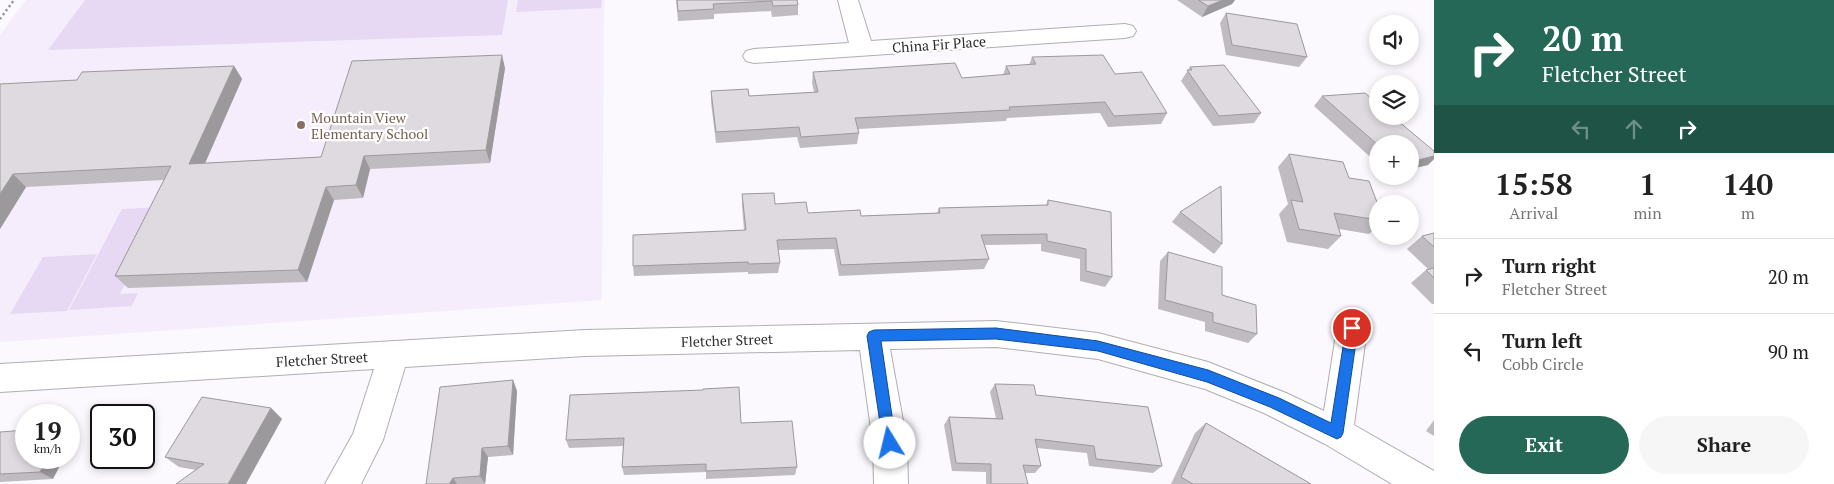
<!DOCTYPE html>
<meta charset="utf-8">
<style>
body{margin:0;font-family:"PT Serif",serif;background:#f6f6f6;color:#222;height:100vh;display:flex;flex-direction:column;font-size:19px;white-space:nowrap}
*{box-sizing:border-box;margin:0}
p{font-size:16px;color:#767676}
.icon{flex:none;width:28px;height:28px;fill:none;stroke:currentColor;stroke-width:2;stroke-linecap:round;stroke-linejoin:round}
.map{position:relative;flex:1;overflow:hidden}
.drawer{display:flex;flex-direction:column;background:#fff;width:400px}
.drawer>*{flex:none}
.banner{background:#266857;color:#fff;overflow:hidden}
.tools{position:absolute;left:1369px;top:15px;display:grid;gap:10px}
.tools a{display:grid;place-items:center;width:50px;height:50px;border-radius:50%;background:#fff;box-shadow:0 2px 8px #0003;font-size:25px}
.speed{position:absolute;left:15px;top:404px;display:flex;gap:10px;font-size:25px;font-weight:700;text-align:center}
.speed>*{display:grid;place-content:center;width:65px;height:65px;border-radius:50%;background:#fff;box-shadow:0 2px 8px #0003;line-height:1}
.speed small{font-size:12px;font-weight:400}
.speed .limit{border:2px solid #111;border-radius:8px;background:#fff;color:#111}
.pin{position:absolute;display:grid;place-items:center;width:42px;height:42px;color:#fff;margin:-21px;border:2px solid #fff;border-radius:50%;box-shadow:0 1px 5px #0007}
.me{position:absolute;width:55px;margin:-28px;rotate:351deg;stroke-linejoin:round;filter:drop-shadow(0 0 4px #0008)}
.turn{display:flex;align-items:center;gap:18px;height:105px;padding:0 25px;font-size:22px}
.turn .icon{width:65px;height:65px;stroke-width:2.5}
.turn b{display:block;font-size:35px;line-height:42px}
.lanes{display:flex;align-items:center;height:48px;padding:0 25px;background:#0003;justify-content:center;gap:25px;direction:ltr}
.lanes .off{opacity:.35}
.eta{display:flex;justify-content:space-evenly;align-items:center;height:85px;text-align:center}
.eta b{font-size:30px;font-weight:700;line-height:35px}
.cta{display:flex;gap:10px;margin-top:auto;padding:10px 25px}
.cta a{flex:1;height:58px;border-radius:30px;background:#266857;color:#fff;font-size:20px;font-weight:700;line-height:58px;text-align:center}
.cta a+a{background:#f6f6f6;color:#222}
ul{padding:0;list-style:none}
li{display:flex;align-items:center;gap:15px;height:75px;padding:0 25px;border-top:1px solid #e0e0e0}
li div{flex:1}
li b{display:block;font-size:19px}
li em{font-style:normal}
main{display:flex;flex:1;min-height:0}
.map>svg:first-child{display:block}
.built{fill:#f5edfb}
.green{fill:#e7d9f3}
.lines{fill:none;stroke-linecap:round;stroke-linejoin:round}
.minor-casing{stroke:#b1aeb3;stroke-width:2}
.path{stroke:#939195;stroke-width:2.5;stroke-dasharray:2 3;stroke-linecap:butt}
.minor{fill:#fff;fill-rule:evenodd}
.wall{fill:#c0bbc0}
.shaded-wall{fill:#9c999c}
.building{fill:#dfdadf;stroke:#9c999c}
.route{fill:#1a73e8;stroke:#114b97}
.education-dot{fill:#8d6e63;stroke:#fff;stroke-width:2}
.labels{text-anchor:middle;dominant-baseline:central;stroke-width:4.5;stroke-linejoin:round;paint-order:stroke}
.street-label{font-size:14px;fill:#2e2d2f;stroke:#fff}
.education-label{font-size:14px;fill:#785e54;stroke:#fff;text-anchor:start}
</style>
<main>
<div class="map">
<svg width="1434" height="484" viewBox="0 0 1434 484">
<rect width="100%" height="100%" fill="#fbf8fe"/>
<path class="built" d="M26 0H604L602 300 0 342V35Z"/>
<g class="green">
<path d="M85 0H508L502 35 48 50Z"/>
<path d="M518 0H602L601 8 516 12Z"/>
<path d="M162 207 120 294 138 293 132 306 69 310 122 209Z"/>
<path d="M97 254 67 311 10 314 43 257Z"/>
</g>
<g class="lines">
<g class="minor-casing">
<g id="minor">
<path d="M838 0H858L871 41 1125 24 1133 26 1136 31 1133 36 1125 38 754 63 746 61 743 56 746 51 754 49 849 43Z"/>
<path d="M1352 315 1363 319 1367 328 1354 425 1434 471V484H1392L1325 444 1264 413 1205 389 1098 359 996 347 890 349 907 443 908 484H874L873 443 860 350 585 356 405 367 383 440 361 484H325L353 434 374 369 0 392V364L585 330 996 321 1098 333 1208 362 1286 393 1324 411 1337 328 1341 319Z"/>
</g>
</g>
<path class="path" d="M0 19 14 0"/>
<use href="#minor" class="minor"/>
</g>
<g class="wall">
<path d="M676 0H797L798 5V15L772 17 771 11 714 14V19L678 21Z"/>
<path d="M1177 0H1235L1232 4 1202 17Z"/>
<path d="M1226 13 1307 57 1299 67 1226 55 1220 23Z"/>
<path d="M1032 57 1115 74 1167 113 1161 124 1108 127 1100 113 1007 118 1006 121 858 129 859 133 857 144 800 148 797 137 716 143 711 102V91L749 96 814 92 812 83 813 72 962 78 1003 75 1006 66 1029 65Z"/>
<path d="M234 66 242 79 205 163 321 157 505 68 490 163 370 169 363 198 334 200 307 282 128 288 115 276 164 180 26 187 0 229V84L77 80Z"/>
<path d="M1190 67 1261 113 1254 123 1213 126 1181 81Z"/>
<path d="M1322 96 1434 151V159L1428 165 1410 169V144H1378V164L1314 106Z"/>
<path d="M1289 154 1378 205V226L1369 234 1339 229 1341 236 1328 249 1287 242 1279 214 1288 204 1278 167Z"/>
<path d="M742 194 808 213 861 216 937 213 939 208 1046 205 1048 200 1112 277 1105 287 1080 281V259L1041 251V244L985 245 989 259 984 269 839 276 834 249 778 250 780 263 778 273 748 274V272L634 276 633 266 744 230 742 205Z"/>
<path d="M1180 212 1222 244 1214 254 1172 222Z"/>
<path d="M1434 233V304H1432L1411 283 1426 270H1429L1407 249 1422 236Z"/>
<path d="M1168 252 1222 295 1257 334 1248 343 1205 331V322L1158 309 1160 261Z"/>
<path d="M513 380 517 391 513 455 488 457 485 484H426Z"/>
<path d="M995 384 1036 395 1162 466 1153 473 1089 466 1087 453 1037 448 1041 466 1035 473H1025L1028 484H986V472L952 471 944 425 949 417 996 418 990 392Z"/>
<path d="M271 408 282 419 196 470 179 467 165 457Z"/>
<path d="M1434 420V436L1426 431Z"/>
<path d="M741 423 797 467 795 475 706 479V472L624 475 622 467 623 446 569 448 566 440Z"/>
<path d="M1206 423 1311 484H1171L1195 433Z"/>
<path d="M0 432 53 479 0 482Z"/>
</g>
<g class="shaded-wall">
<path d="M1223 0H1235L1232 4 1202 17 1208 6Z"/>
<path d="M502 55 505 68 490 163 486 150Z"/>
<path d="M234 66 242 79 199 177 189 164Z"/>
<path d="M364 156 370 169 363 198 356 185Z"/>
<path d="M1434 156V159L1428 165 1410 169V162Z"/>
<path d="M13 174 26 187 0 229V194Z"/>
<path d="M326 187 334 200 307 282 298 270Z"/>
<path d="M513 380 517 391 513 455 508 446Z"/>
<path d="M271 408 282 419 246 484H228Z"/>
<path d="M69 433 74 437 69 448Z"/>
<path d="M482 448 488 457 485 484 480 476Z"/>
<path d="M48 458H64L53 479 40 472Z"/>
<path d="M453 478 457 484H449Z"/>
</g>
<g class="building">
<path d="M677 0H797L798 5 773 6 772 1 713 4 714 9 678 11Z"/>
<path d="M1198 0H1223L1208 6Z"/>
<path d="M1226 13 1297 24 1307 57 1232 45Z"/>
<path d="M502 55 486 150 364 156 356 185 326 187 298 270 115 276 171 166 13 174 0 194V84L77 80 82 72 234 66 189 164 321 157 352 61Z"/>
<path d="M1103 55 1115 74 1142 72 1167 113 1114 116 1105 102 1009 107 1010 110 855 118 859 133 801 137 799 127 716 132 711 91 748 89 749 96 818 92 813 72 955 63 962 78 1010 74 1006 66 1036 64 1032 57Z"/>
<path d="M1224 65 1261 113 1219 116 1187 70H1192L1190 67Z"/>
<path d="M1365 93 1378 104V116H1392L1434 151V156L1410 162V144H1378V145L1322 96Z"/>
<path d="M1289 154 1343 162 1349 178 1369 181 1378 205V220L1334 213 1341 236 1299 229 1291 200 1303 202Z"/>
<path d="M1221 186 1222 244 1180 212Z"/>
<path d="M774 193 775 204 806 202 808 213 860 210 861 216 940 213 939 208 1048 205V200L1111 212 1112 277 1086 271V249L1047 241V234L981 235 989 259 841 265 836 238 777 240 780 263 749 264 748 262 633 266V235L746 230 742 194Z"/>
<path d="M1434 233V247L1422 236Z"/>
<path d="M1168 252 1222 267V295L1256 305 1257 334 1213 322V313L1165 300Z"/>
<path d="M1434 268V278L1426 270Z"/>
<path d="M513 380 508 446 482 448 480 476 453 478 449 484H426L440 387Z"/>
<path d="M995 384 1034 385 1036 395 1148 407 1162 466 1096 459 1094 446 1035 439 1041 466 1023 465 1028 484H991V464L956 463 949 417 1003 419Z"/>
<path d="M739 387 741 423 792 421 797 467 706 471V464L622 467 624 438 566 440 570 395 703 390V389Z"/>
<path d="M202 397 271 408 228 484H176L204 464 165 457Z"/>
<path d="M1206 423 1311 484H1193L1181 477Z"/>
<path d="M26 430V458H48L40 472 0 474V432Z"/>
</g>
<path class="route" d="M1352 323 1356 325 1358 328 1343 433 1341 437 1337 439 1270 407 1207 382 1098 351 996 339 881 341 896 443 894 447 890 449 885 447 883 443 867 336 869 332 874 330 996 328 1098 341 1208 370 1279 398 1331 423 1346 328 1347 325Z"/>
<circle class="education-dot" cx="301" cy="125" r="5"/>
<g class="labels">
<g class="street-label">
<text transform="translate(939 44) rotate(-4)">China Fir Place</text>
<text transform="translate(727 340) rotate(-2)">Fletcher Street</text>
<text transform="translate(322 359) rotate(-3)">Fletcher Street</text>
</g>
<g class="education-label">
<text x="311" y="117">Mountain View<tspan x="311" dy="16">Elementary School</tspan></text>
</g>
</g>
</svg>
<div class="tools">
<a><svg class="icon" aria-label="sound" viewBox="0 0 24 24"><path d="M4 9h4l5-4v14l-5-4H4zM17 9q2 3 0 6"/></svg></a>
<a><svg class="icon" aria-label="layers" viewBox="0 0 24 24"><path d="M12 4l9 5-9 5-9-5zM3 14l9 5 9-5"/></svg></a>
<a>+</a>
<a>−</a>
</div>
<div class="speed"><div>19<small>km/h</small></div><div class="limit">30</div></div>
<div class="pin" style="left:1352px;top:328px;background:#d93025"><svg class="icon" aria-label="arrive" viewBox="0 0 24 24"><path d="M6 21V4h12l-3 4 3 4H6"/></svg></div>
<svg class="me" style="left:890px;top:443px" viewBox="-20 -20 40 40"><circle r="19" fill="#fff"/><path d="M0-13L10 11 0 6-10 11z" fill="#1a73e8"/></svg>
</div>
<section class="drawer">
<div class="banner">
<div class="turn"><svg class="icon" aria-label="right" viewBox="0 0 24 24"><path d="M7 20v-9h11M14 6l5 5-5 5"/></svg><div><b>20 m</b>Fletcher Street</div></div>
<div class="lanes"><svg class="icon off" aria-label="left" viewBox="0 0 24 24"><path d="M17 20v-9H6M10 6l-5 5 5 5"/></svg><svg class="icon off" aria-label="ahead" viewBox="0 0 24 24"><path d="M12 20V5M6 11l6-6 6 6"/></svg><svg class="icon" aria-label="right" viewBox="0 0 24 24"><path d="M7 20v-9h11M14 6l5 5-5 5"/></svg></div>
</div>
<div class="eta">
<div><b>15:58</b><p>Arrival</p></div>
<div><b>1</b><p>min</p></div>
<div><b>140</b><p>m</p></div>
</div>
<ul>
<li><svg class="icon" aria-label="right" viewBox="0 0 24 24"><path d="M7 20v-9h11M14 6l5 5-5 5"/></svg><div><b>Turn right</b><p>Fletcher Street</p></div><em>20 m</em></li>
<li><svg class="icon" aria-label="left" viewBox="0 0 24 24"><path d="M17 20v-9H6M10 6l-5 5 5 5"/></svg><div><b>Turn left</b><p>Cobb Circle</p></div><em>90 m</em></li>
</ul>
<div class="cta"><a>Exit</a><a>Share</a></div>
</section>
</main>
